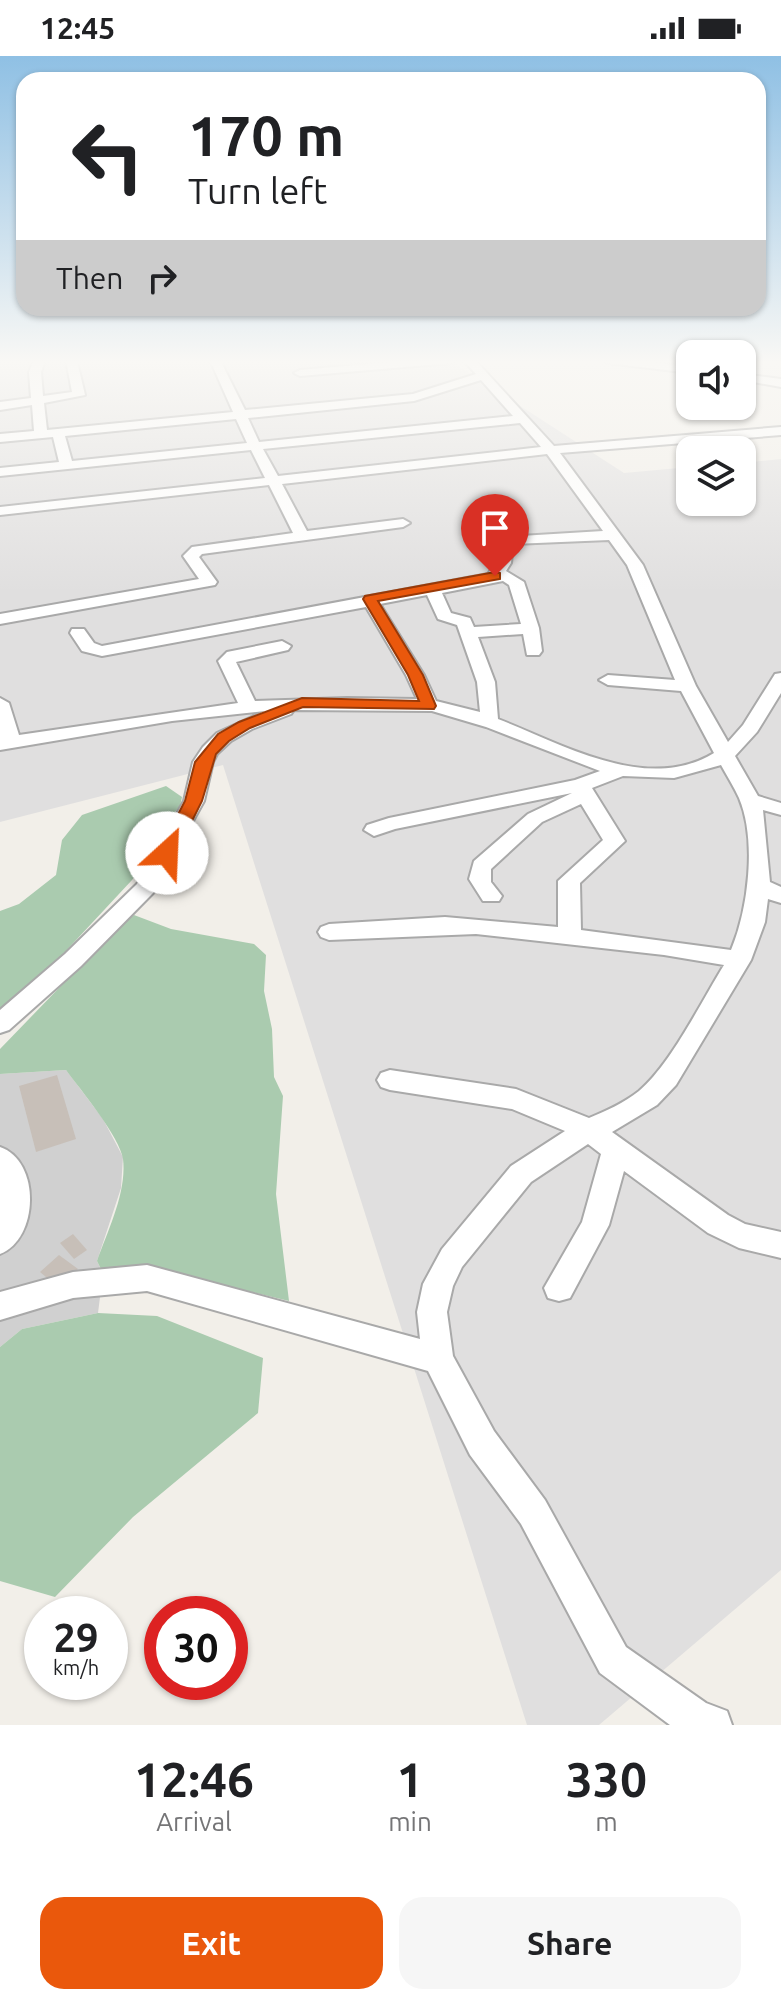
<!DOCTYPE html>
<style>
body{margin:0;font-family:Ubuntu,sans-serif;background:#f6f6f6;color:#202124;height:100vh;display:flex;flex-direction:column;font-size:30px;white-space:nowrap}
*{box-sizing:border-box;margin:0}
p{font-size:26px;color:#757577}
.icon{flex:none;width:44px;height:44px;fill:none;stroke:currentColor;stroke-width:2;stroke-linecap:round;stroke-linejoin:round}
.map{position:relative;height:1669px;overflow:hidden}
.drawer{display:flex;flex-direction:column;background:#fff;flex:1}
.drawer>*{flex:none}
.hud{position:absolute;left:16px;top:16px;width:750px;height:244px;border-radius:24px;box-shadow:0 2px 6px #0004;background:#fff;color:#202124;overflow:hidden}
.buttons{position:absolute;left:676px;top:284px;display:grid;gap:16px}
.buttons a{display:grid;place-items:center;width:80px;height:80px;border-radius:16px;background:#fff;box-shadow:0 2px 6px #0004;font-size:40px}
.speed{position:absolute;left:24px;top:1540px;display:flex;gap:16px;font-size:40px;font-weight:700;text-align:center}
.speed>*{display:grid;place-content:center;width:104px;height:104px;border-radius:50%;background:#fff;box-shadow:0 2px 6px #0004;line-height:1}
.speed small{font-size:20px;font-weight:400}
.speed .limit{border:12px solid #d22;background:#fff;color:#111}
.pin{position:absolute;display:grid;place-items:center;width:68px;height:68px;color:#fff;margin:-82px -34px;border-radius:50% 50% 50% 0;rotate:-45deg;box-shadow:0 0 8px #0007}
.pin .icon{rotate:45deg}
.me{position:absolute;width:88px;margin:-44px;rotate:25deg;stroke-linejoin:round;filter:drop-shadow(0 0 6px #0008)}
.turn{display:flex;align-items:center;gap:28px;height:168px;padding:0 40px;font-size:36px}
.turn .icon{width:104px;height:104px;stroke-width:2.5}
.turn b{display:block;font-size:56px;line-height:68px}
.then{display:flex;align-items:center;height:76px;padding:0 40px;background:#0003;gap:16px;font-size:30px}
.eta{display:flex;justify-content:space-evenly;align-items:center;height:136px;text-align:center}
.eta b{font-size:48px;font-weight:700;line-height:56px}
.button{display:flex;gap:16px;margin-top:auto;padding:16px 40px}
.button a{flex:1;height:92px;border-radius:24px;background:#ea580c;color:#fff;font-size:32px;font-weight:700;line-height:92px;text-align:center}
.button a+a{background:#f6f6f6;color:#202124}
.status{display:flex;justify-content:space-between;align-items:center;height:56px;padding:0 40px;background:#fff;direction:ltr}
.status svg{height:22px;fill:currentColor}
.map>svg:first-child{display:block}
.residential{fill:#e0dfdf}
.religious{fill:#d0d0d0}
.cemetery{fill:#aacbaf}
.building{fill:#c7bfb8}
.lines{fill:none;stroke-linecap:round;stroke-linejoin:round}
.minor-casing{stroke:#a9a9a9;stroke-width:4}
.minor{fill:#fff;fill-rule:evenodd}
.route{fill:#ea580c;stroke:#983908;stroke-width:2}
</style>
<div class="status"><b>12:45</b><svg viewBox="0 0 49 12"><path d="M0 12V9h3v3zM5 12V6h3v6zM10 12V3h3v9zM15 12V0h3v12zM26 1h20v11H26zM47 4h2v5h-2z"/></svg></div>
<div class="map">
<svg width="781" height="1669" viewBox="0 0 781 1669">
<rect width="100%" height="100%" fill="#f2efe9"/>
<path class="residential" d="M0 304H449L624 417 690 411V446H742V407L781 403V1514L599 1669H527L223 709 0 766Z"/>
<path class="religious" d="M66 1014 103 1063 123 1101 121 1132 97 1205 103 1217 98 1257 22 1273 0 1291V1018Z"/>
<g class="cemetery">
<path d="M166 730 182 741 180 750 167 766 161 787 132 824 51 911 0 956V855L19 848 56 819 62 784 82 759Z"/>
<path d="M134 859 171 873 254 888 266 899 264 935 272 973 274 1021 283 1040 276 1138 289 1245 172 1217H103L97 1205C108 1174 127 1136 123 1103 120 1081 80 1033 66 1014L0 1018V993L115 874Z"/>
<path d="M98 1257 157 1260 263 1302 258 1357 133 1461 55 1541 0 1525V1291L22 1273Z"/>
</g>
<g class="building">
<path d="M57 1019 76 1083 36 1096 19 1030Z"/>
<path d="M73 1178 87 1194 74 1203 60 1187Z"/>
<path d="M59 1199 78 1213 58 1231 40 1216Z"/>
</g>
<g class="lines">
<g class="minor-casing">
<g id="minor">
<path d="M34 304H45L41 316 43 340 72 336 66 304 77 305 85 339 44 347 47 374 233 356 210 304H220L245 354 413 338 476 318 463 304H475L554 390 781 371V379L560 397 643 509 696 630 728 686 743 669 775 618 781 617V637L757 676 735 700 758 740 781 747V759L763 754 770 826 781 831V847L768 843 765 866 751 904 676 1029 657 1049 612 1076 728 1159 745 1168 781 1176V1202L739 1192 708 1177 624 1115 609 1169 570 1242 559 1245 548 1242 544 1232 582 1166 601 1098 588 1088 531 1126 462 1211 453 1230 447 1256 453 1300 494 1375 545 1444 626 1591 706 1647 727 1655 732 1669H670L600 1617 521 1468 470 1399 428 1315 147 1235 73 1242 0 1264V1236L73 1216 147 1209 420 1283 417 1256 423 1228 442 1193 511 1110 565 1075 512 1053 390 1034 381 1031 377 1024 381 1017 390 1014 516 1033 589 1062C606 1055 624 1047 639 1035 671 1008 701 946 724 909L664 899 476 878 329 884 321 881 318 876 321 871 329 868 445 861 558 871V825L603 784 581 748 542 766 491 813V826L502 840 499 845H483L469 823 474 805 528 758 572 737 395 773 374 780 364 774 367 769 389 762 575 724 600 715 486 671 432 655 294 654 291 658 252 673 231 685 217 698 213 706 204 745 153 837 81 910 9 974 0 977V954L65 898 137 828 184 745 193 706 203 691 217 677 265 655 172 665 0 694V642L9 647 19 679 238 647 218 605 227 596 282 585 291 590 288 594 236 606 255 645 347 642 417 643 406 619 366 551 102 600 82 595 70 577 72 573H84L94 587 102 590 488 518 495 507 499 486 505 481 603 475 547 398 282 428 307 475 403 463 410 467 403 471 202 498 199 501 217 526 215 529 0 568V558L199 523 183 500 192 491 293 477 269 429 0 459V451L265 422 251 394 0 420V412L59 406 53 381 0 386V378L34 375 32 349 0 354V346L31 342 29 316ZM481 324 513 360 259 386 248 362 414 345ZM236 363 247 387 72 405 65 380ZM520 367 541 391 278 420 263 393ZM609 484 627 509 675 624 608 619 599 624 608 629 681 635 714 697C647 738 562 688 498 663L495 626 478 581 523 578 527 599H539L542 595 539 572 524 526 506 515 511 507 513 488ZM503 525 509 529 521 568 474 571 470 562 451 557 442 537ZM427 539 438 563 457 569 477 626 480 656 436 645 424 619 380 548ZM721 709C727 720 734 731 739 742 757 784 748 854 731 894L581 874 580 827 625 785 592 732 623 720 674 722Z"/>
<path d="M414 304H457L451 307 300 320 294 317 300 314Z"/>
<path d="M602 304H634L690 311V317L608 307Z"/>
<path d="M742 318 781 323V331L742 324Z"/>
<path d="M0 1091C41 1105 39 1183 0 1198Z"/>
</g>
</g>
<use href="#minor" class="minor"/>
</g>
<linearGradient id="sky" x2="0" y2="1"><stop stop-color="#8fc0e4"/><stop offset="0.57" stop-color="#f9f8f5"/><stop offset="1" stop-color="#f9f8f5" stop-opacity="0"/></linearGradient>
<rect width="781" height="537" fill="url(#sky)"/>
<path class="route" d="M495 516 500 517V523L378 545 423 619 436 650 434 653 303 651 250 672 229 685 216 698 202 745 176 797 173 801H161L158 797 185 745 195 706 218 678 239 666 302 642 419 645 408 619 363 543 365 540Z"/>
</svg>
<div class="buttons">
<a><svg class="icon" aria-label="sound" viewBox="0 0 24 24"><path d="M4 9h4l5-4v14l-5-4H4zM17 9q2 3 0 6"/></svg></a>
<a><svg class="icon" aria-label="layers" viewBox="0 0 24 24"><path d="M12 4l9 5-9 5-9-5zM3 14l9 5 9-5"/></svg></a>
</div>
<div class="speed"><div>29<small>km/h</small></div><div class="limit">30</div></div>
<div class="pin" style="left:495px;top:520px;background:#d93025"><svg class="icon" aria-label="arrive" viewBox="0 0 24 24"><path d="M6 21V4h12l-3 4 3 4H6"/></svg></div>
<svg class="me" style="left:167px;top:797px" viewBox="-20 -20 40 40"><circle r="19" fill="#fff"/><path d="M0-13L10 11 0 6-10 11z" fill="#ea580c"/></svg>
<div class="hud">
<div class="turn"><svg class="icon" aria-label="left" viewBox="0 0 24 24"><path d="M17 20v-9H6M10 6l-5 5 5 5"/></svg><div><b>170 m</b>Turn left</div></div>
<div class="then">Then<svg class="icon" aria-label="right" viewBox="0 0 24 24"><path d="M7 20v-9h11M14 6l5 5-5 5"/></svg></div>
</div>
</div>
<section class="drawer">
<div class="eta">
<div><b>12:46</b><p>Arrival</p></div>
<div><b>1</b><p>min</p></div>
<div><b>330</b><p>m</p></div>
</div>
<div class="button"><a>Exit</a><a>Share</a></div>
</section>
